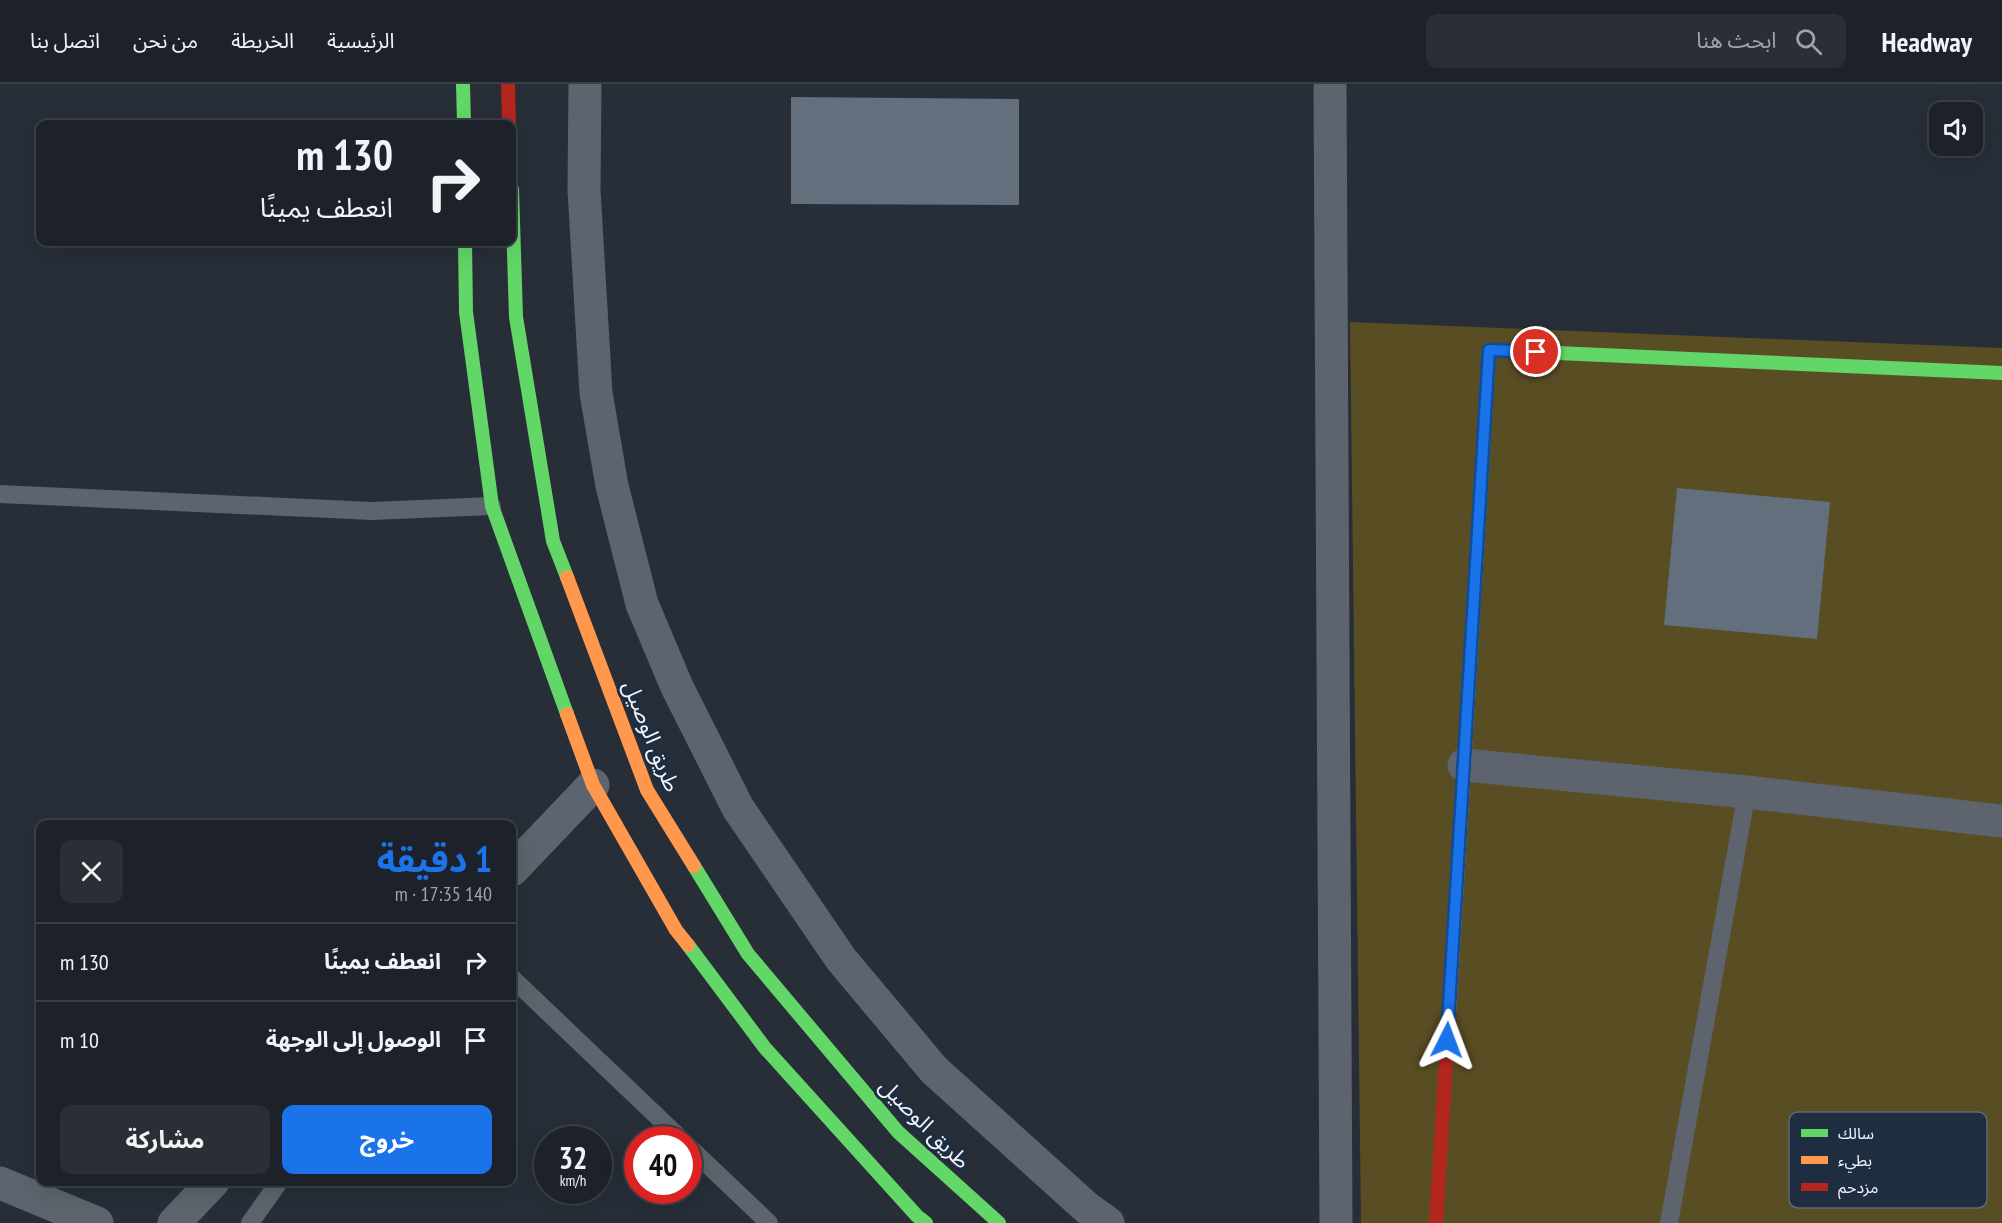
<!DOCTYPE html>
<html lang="ar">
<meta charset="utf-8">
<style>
body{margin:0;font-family:"PT Sans Narrow","Noto Sans Arabic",sans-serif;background:#2a2f36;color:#f1f3f6;direction:rtl;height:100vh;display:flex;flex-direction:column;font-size:22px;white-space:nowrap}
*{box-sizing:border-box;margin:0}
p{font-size:20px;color:#a0a4a8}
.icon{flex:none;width:33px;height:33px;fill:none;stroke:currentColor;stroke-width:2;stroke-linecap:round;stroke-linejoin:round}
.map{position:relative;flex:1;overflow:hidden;direction:ltr}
.drawer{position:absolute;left:36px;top:736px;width:480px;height:366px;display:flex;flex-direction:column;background:#1d222a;border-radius:12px;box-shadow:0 6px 24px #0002,0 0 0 2px #3b3f47;direction:rtl}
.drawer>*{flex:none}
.top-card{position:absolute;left:36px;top:36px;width:480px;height:126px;border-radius:12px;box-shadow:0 6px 24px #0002,0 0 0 2px #3b3f47;direction:rtl;background:#1d222a;color:#f1f3f6;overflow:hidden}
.tools{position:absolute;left:1929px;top:18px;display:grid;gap:12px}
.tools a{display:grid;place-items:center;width:54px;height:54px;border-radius:12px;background:#1d222a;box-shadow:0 6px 24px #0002,0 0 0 2px #3b3f47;font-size:30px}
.speed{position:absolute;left:534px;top:1042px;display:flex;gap:12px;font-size:30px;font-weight:700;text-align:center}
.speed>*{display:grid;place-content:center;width:78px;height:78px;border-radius:50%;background:#1d222a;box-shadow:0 6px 24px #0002,0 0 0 2px #3b3f47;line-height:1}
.speed small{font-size:15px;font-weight:400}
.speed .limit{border:9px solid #d22;background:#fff;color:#111}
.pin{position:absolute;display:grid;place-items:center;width:51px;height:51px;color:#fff;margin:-26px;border:3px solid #fff;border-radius:50%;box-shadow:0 2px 6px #0007}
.me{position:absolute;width:66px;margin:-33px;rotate:3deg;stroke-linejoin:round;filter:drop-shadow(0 0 4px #0008)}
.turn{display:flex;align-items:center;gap:21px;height:126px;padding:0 24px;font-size:27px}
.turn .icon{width:78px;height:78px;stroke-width:2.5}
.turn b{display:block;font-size:42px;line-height:51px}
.round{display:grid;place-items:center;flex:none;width:63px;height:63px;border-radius:12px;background:#2a2f36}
.summary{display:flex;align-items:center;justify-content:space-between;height:102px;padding:0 24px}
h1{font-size:36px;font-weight:700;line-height:45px;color:#1a73e8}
.action{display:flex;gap:12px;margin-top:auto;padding:12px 24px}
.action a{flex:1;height:69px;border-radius:12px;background:#1a73e8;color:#fff;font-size:24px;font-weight:700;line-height:69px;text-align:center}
.action a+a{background:#2a2f36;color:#f1f3f6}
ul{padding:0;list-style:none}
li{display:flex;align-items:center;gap:18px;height:78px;padding:0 24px;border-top:2px solid #3b3f47}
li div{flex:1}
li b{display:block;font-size:22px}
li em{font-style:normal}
header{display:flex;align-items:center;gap:36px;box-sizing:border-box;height:84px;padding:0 30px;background:#1d222a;border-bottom:2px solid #3b3f47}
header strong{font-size:28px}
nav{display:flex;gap:33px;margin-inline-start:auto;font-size:21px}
.search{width:420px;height:54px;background:#2a2f36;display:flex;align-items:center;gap:15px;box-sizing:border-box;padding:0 21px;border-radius:12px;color:#a0a4a8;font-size:22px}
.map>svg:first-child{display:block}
.green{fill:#594d24}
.building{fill:#646f7e}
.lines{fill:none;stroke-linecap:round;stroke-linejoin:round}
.lane{stroke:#5d646d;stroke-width:18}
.street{stroke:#5d646d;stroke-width:33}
.fast{stroke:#63d668;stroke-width:14}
.slow{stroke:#ff974d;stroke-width:14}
.jam{stroke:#b3261e;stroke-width:14}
.route-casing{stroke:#114b97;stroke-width:15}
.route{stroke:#1a73e8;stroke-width:10}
.labels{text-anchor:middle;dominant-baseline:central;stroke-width:6;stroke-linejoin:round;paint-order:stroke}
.street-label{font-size:22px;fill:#f0f6fd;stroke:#1f2d40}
.key{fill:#1f2d40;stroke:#5e6979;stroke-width:1.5}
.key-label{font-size:16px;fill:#f0f6fd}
</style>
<header>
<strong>Headway</strong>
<div class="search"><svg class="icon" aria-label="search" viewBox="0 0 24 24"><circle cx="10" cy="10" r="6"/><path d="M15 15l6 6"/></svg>ابحث هنا</div>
<nav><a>الرئيسية</a><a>الخريطة</a><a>من نحن</a><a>اتصل بنا</a></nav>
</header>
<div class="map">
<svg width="2002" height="1139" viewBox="0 0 2002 1139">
<rect width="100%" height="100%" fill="#272e38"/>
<path class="green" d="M1350 238 2002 264V1139H1361Z"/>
<g class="building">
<path d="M791 13 1019 15V121L791 120Z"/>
<path d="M1677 404 1830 418 1817 555 1664 541Z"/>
</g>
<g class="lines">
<g class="lane">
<path d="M0 410 372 427 492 422"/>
<path d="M512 894 682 1056"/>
<path d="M688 1062 769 1139"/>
<path d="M250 1139 279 1098"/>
<path d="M1669 1139 1747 708"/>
</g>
<g class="street">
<path d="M585 0 584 106 596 309 612 402 642 520 677 603 738 724 841 875 934 986 1087 1124 1108 1139"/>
<path d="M1330 0 1336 1139"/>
<path d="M1464 681 1747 708 2002 737"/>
<path d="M512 786 593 701"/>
<path d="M0 1099 97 1139"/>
<path d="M174 1139 213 1098"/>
</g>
<g class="fast">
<path d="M463 0 464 40"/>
<path d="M512 105 516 233 553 457 567 493"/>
<path d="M465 158 466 228 492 422 567 630"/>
<path d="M1468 616 1489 266 2002 289"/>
<path d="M694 782 748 870 898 1048 999 1139"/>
<path d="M688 861 765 964 917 1132 926 1139"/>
</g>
<g class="slow">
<path d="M567 493 647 706 694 782"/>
<path d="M567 630 593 701 676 846 688 861"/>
<path d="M1448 946 1468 616"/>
</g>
<g class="jam">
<path d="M508 0 509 40"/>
<path d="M1436 1139 1448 946"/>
</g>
</g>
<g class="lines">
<g class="route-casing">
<path id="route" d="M1447 956 1489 266 1536 268"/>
</g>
<use href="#route" class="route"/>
</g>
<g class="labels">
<g class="street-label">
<text transform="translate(652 652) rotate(68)">طريق الوصيل</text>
<text transform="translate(925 1039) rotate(45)">طريق الوصيل</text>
</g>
</g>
<rect x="1789" y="1028" width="198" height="96" rx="9" class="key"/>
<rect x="1801" y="1045" width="27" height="8" fill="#63d668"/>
<rect x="1801" y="1072" width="27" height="8" fill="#ff974d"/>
<rect x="1801" y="1099" width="27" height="8" fill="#b3261e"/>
<g class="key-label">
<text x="1838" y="1055">سالك</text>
<text x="1838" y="1082">بطيء</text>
<text x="1838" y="1109">مزدحم</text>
</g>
</svg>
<div class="tools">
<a><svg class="icon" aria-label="sound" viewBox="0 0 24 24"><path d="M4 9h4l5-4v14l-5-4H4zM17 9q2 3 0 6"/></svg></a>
</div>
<div class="speed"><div>32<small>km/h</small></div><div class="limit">40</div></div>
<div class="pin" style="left:1536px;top:268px;background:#d93025"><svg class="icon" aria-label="arrive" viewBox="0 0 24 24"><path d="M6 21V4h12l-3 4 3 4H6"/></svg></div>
<svg class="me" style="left:1447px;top:956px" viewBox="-20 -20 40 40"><path d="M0-17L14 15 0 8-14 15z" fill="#1a73e8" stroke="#fff" stroke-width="4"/></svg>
<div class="top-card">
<div class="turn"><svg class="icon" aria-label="right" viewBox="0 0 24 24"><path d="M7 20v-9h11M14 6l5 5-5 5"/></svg><div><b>130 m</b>انعطف يمينًا</div></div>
</div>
<section class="drawer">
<div class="summary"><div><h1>1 دقيقة</h1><p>140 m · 17:35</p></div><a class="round"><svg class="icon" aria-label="close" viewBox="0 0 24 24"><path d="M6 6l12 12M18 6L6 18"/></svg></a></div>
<ul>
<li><svg class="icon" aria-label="right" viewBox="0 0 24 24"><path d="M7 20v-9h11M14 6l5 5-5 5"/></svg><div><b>انعطف يمينًا</b></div><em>130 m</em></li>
<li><svg class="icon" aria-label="arrive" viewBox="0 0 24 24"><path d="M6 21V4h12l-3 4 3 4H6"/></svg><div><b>الوصول إلى الوجهة</b></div><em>10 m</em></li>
</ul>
<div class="action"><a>خروج</a><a>مشاركة</a></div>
</section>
</div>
